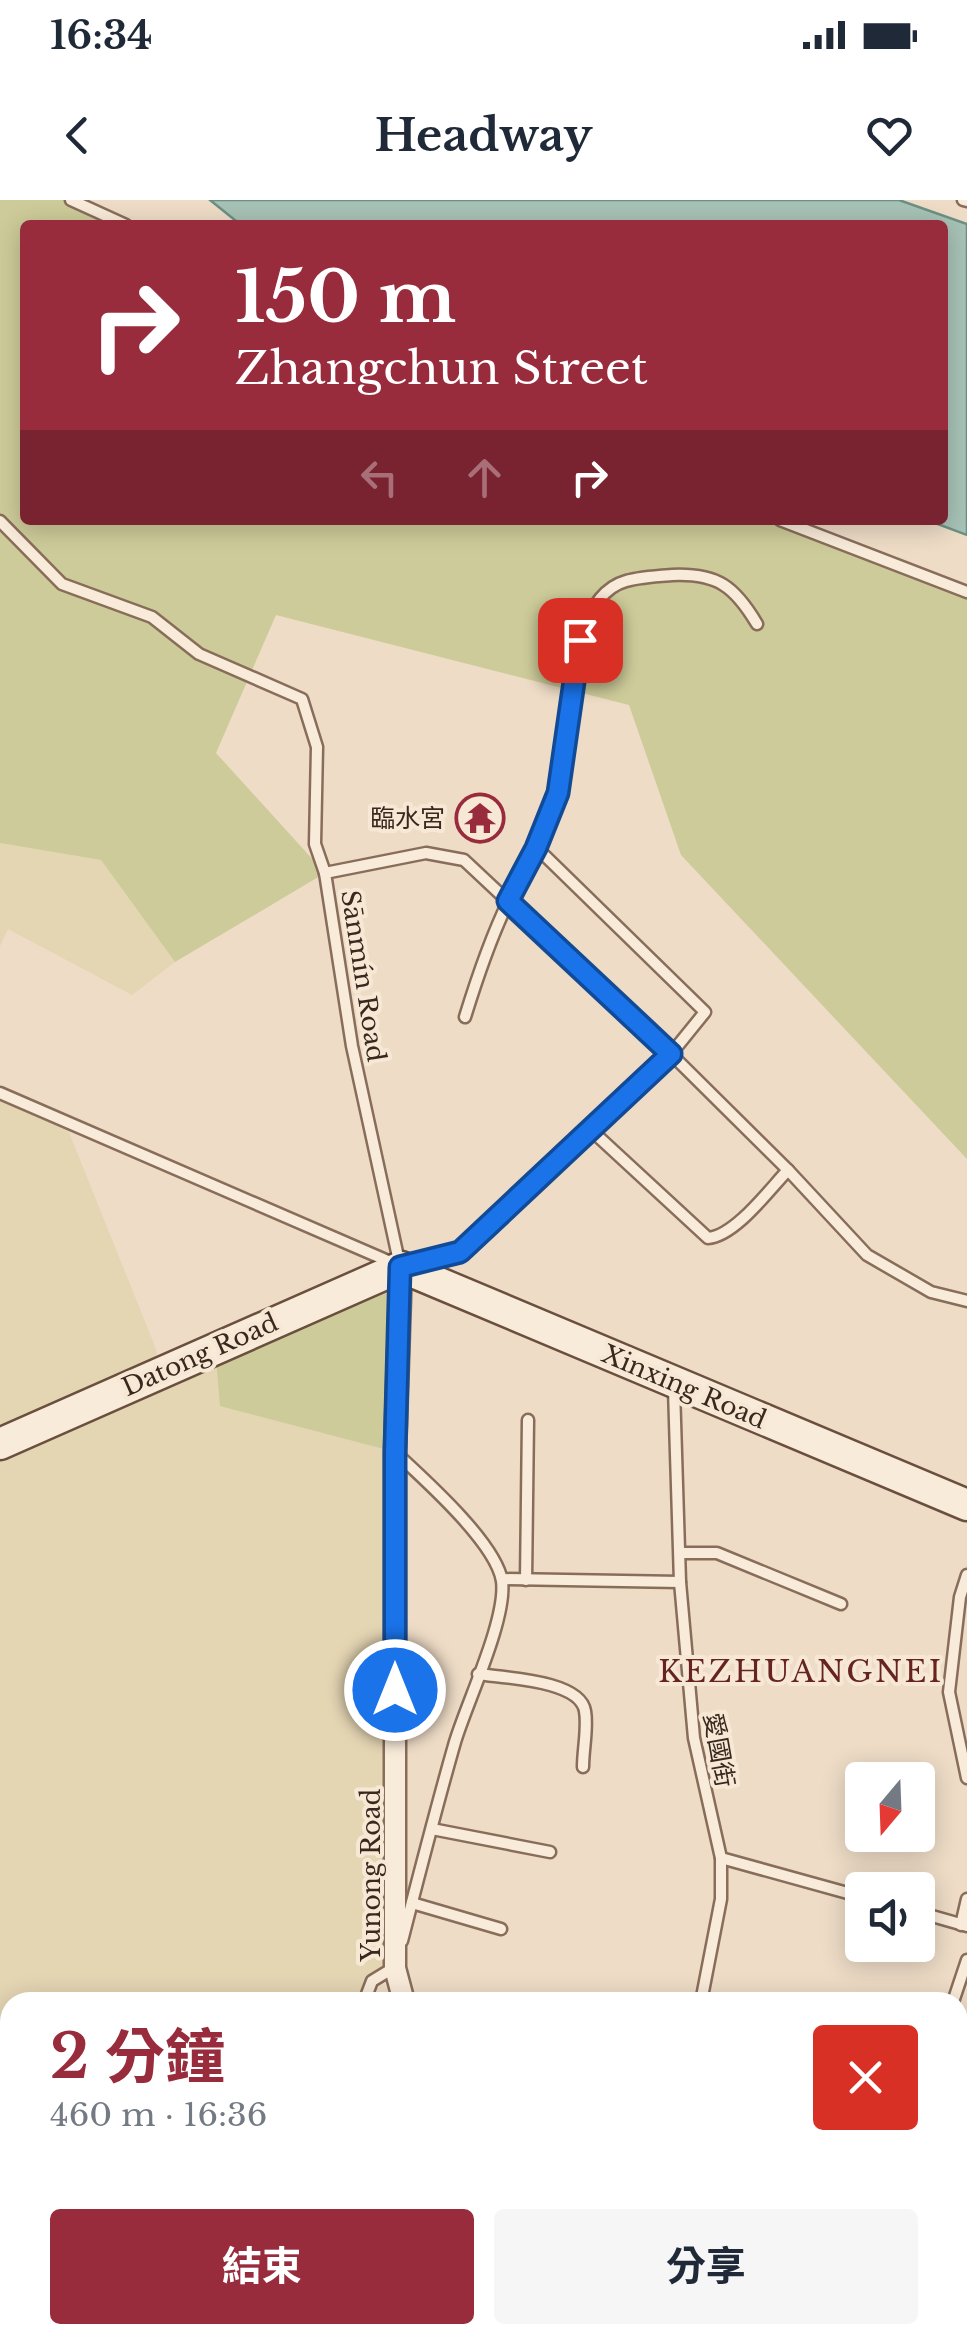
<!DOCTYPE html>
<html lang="zh-TW">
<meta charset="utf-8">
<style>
body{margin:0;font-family:"Libre Baskerville","Noto Sans TC",serif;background:#f6f6f7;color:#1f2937;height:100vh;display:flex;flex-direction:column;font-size:38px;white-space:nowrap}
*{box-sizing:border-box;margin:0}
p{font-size:32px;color:#747a83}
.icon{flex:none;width:55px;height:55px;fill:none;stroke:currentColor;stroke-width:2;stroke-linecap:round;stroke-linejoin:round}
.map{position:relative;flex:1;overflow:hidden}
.side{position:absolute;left:0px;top:1792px;width:968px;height:352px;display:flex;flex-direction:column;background:#fff;border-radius:30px 30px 0 0;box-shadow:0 5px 25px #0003}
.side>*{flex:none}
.top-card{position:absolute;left:20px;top:20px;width:928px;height:305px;border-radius:10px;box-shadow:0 5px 25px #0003;background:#982b3c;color:#fff;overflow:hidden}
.needle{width:65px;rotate:199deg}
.buttons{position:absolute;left:845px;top:1562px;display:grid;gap:20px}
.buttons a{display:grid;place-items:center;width:90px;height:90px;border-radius:10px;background:#fff;box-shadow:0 5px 25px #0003;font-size:50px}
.pin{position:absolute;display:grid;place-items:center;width:85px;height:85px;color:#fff;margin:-42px;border-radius:20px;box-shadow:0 5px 15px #0006}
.me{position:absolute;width:110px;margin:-55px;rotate:0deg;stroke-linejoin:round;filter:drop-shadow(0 0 8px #0008)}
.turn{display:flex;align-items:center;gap:35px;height:210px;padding:0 50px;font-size:45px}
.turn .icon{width:130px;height:130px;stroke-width:2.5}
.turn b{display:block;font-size:70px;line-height:85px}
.lanes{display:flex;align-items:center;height:95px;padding:0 50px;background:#0003;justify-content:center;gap:50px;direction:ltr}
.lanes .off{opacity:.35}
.round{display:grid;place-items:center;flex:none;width:105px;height:105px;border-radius:10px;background:#f6f6f7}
.overview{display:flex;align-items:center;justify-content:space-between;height:170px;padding:0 50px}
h1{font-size:60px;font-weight:700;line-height:75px;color:#982b3c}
.button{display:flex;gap:20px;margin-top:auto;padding:20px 50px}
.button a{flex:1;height:115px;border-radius:10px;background:#982b3c;color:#fff;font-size:40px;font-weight:700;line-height:115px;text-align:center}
.button a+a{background:#f6f6f7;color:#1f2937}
.status{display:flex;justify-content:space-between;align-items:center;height:70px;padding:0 50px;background:#fff;direction:ltr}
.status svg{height:28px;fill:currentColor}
header{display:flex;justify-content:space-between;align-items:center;height:130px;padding:0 50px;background:#fff;font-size:45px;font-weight:700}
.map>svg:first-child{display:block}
.farmland{fill:#e4d5b3}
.green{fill:#cdcb99}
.water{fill:#a7c2b6;stroke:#6d9083;stroke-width:2.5}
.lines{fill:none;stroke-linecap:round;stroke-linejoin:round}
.lane-casing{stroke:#896d5b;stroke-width:15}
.street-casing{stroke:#896d5b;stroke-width:25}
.secondary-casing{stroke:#6b4f3e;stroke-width:35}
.lane{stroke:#f9ebd9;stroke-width:10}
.street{stroke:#f9ebd9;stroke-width:20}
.secondary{stroke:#f9ebd9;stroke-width:30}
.route-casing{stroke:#114b97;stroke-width:25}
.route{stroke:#1a73e8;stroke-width:18}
.labels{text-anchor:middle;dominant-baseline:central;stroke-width:8;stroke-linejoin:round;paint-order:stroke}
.poi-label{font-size:25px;fill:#3a281f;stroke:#f6e8d5;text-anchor:end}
.street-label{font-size:25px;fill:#3a281f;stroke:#f6e8d5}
.quarter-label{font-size:30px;letter-spacing:2.5px;fill:#66231f;stroke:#f6e8d5}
</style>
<div class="status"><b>16:34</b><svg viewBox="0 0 49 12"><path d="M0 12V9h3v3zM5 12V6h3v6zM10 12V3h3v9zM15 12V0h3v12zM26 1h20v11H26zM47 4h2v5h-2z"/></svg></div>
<header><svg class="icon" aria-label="back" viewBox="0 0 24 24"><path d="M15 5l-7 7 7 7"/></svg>Headway<svg class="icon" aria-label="heart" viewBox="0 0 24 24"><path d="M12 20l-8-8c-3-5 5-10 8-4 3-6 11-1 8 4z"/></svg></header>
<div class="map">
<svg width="967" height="2143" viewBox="0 0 967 2143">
<rect width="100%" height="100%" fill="#eedcc6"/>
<g class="farmland">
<path d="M0 643 101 660 175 762 132 795 8 729 0 746Z"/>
<path d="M0 891 64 920 156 1149 158 1166 0 1232Z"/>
<path d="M217 1165 221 1206 395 1252V1768L362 1802H10V2135H683L696 2143H0V1258Z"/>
</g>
<g class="green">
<path d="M0 0H87L126 25H25V320H782L967 390V959L681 655 629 505 276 415 216 553 325 673 175 762 101 660 0 643Z"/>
<path d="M396 1071 395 1252 220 1206 215 1146Z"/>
</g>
<path class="water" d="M210 0H899L967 24V335L927 320H942V25H241Z"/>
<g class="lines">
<g class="lane-casing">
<g id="lane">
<path d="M71 0 126 25"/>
<path d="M963 0 967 1"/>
<path d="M780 320 967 392"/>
<path d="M0 321 62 384 152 417 199 454 302 499 317 547 315 644 325 673"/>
<path d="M465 817C477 778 490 739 508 702 524 667 544 635 556 598 575 544 559 400 626 381 639 377 657 376 672 375 718 373 735 387 757 424"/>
<path d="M0 893 395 1064"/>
<path d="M591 930 708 1038C735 1036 769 990 788 970"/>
<path d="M411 1064 460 1052 671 854 705 812 537 648"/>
<path d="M400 1066 352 846 325 673 426 653 464 660 671 854 788 970 867 1055 931 1092 967 1101"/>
<path d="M674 1189 680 1382 694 1538 721 1658V1699L701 1802"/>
<path d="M396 1253C424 1279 496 1343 502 1381 507 1419 467 1502 455 1542 436 1608 419 1675 402 1741"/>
<path d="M680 1353H717L841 1404"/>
<path d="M967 1375 960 1397 949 1492 967 1578"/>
<path d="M502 1379 680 1382"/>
<path d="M526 1380 528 1220"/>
<path d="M478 1474C504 1478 580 1480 585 1511 588 1528 583 1549 583 1567"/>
<path d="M432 1629 550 1652"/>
<path d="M721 1658 862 1697"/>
<path d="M412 1703 501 1729"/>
<path d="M918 1712 967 1726"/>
<path d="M961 1725 967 1699"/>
<path d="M364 1802 372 1781 395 1767"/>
<path d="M953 1802 967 1760"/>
<path d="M0 1833 10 1836"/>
<path d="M958 2023 967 2027"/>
</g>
</g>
<g class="street-casing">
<g id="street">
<path d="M401 1067 395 1252V1768L404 1802"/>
<path d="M827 2135 840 2143"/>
</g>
</g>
<g class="secondary-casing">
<path id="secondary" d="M0 1244 401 1067 967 1305"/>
</g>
<use href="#lane" class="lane"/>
<use href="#street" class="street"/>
<use href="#secondary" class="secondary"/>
</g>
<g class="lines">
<g class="route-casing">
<path id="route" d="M395 1490V1252L400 1067 460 1052 671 854 508 701 536 648 558 593 580 440"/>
</g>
<use href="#route" class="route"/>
</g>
<defs>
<g id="temple-ring" transform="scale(2.5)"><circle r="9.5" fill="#f6e8d5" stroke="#982b3c" stroke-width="1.5"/><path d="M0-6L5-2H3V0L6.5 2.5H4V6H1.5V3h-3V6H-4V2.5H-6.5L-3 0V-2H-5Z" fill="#982b3c"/></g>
</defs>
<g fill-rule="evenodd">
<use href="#temple-ring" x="480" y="618"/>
</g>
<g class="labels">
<g class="poi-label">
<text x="445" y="618">臨水宮</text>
</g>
<g class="street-label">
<text transform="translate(363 776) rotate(81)">Sānmín Road</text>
<text transform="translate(200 1155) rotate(-24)">Datong Road</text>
<text transform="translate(684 1187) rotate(23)">Xinxing Road</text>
<text transform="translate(719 1550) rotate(80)">愛國街</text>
<text transform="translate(371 1675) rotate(-90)">Yunong Road</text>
</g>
<g class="quarter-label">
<text x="801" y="1471">KEZHUANGNEI</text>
</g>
</g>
</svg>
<div class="buttons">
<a><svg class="needle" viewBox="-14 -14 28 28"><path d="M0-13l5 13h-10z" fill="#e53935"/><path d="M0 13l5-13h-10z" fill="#747a83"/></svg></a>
<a><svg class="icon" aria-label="sound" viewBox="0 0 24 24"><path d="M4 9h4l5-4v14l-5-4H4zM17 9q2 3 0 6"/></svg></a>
</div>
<div class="pin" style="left:580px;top:440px;background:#d93025"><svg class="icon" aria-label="arrive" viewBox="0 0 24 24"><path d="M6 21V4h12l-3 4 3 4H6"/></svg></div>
<svg class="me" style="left:395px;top:1490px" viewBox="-20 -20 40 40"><circle r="17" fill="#1a73e8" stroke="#fff" stroke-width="3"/><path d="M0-11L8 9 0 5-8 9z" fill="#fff"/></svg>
<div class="top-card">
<div class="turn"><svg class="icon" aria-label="right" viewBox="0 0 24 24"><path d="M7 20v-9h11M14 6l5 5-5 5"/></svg><div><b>150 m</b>Zhangchun Street</div></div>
<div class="lanes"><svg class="icon off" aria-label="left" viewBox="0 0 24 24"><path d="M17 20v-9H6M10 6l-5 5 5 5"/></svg><svg class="icon off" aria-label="ahead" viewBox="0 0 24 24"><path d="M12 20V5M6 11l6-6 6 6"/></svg><svg class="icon" aria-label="right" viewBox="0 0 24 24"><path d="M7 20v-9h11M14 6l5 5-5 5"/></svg></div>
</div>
<section class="side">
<div class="overview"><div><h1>2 分鐘</h1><p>460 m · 16:36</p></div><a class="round" style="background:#d93025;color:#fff"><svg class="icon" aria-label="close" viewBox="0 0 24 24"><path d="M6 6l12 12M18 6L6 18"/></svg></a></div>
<div class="button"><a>結束</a><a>分享</a></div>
</section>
</div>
